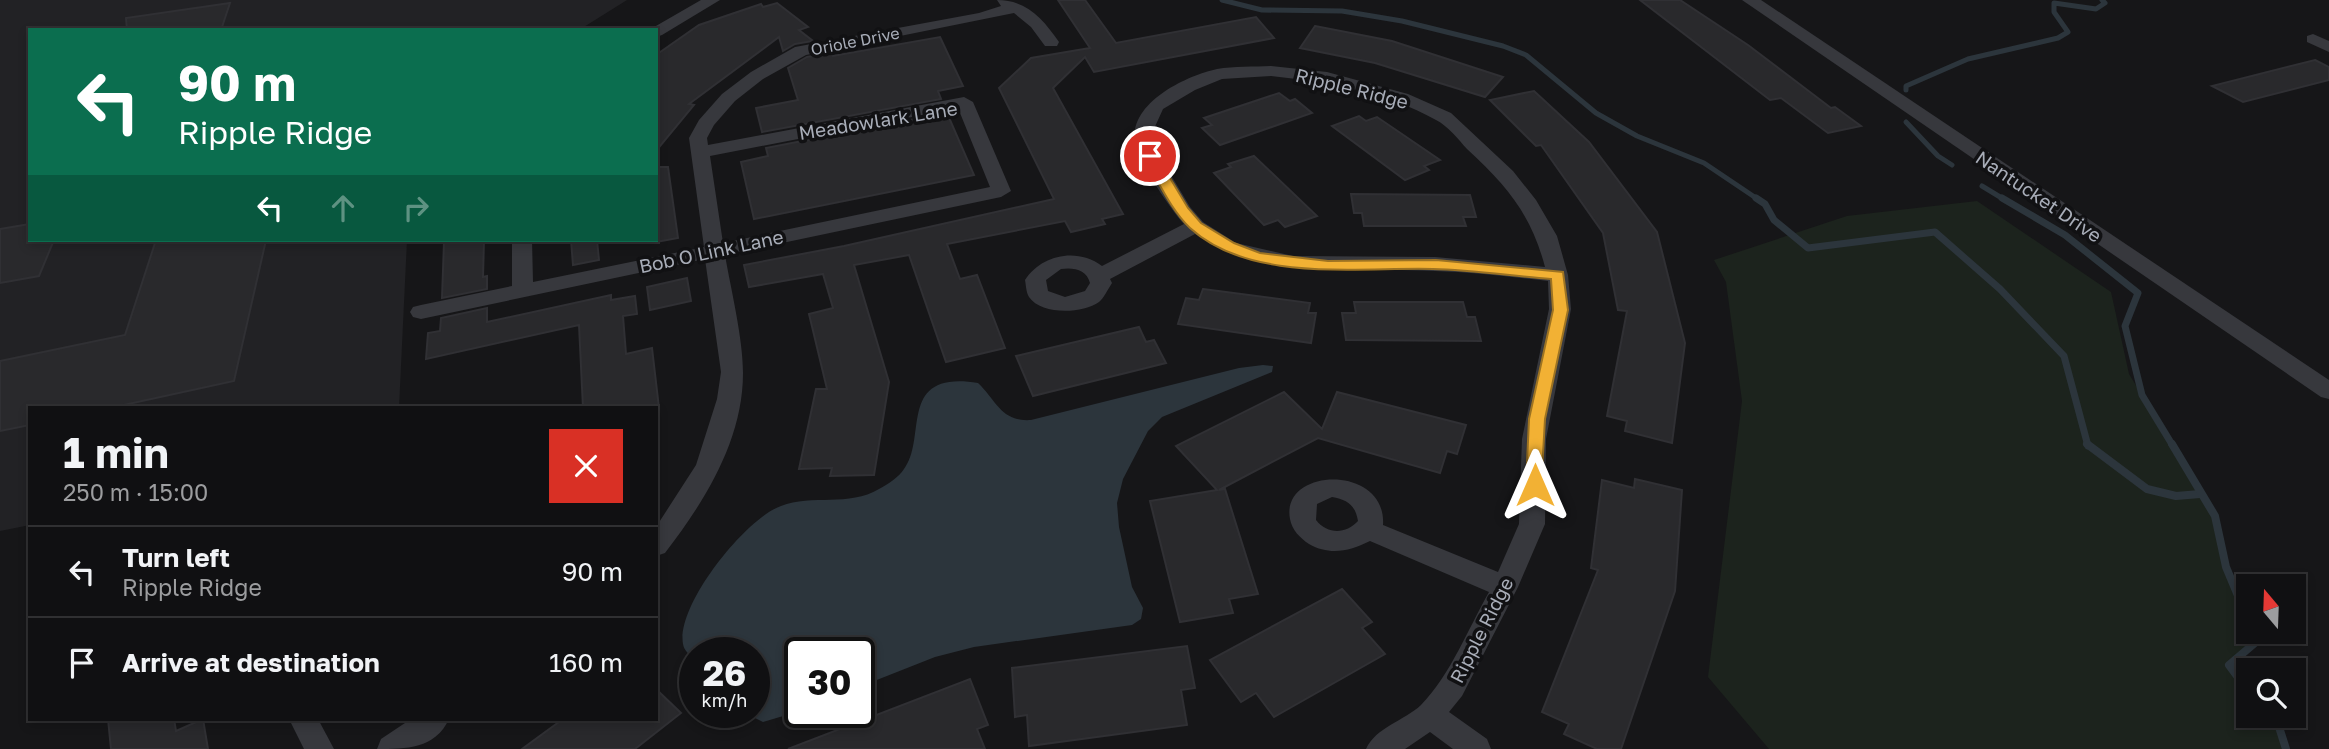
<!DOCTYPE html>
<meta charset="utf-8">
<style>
body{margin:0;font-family:"Golos Text",sans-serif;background:#19191b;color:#f1f3f6;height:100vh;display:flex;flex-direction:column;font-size:26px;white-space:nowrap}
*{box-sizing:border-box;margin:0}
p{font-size:23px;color:#9c9d9f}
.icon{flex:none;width:38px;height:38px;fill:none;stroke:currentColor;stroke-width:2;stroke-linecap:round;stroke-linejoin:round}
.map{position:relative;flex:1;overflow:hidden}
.panel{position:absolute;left:28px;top:406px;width:630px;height:315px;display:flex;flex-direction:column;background:#101012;border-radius:0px;box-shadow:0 4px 10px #0003,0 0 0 2px #303032}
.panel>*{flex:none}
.top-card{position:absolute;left:28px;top:28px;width:630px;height:214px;border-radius:0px;box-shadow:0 4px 10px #0003,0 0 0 2px #303032;background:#0b6e4f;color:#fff;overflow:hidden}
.needle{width:46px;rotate:341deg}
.buttons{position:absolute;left:2236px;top:574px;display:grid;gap:14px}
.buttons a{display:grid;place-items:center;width:70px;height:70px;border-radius:0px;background:#101012;box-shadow:0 4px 10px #0003,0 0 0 2px #303032;font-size:35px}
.speed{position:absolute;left:679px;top:637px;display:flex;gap:14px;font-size:35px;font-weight:700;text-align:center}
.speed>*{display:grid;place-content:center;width:91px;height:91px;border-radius:50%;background:#101012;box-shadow:0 4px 10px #0003,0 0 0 2px #303032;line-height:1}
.speed small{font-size:18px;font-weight:400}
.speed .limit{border:4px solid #111;border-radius:10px;background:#fff;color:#111}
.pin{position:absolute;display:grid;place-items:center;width:60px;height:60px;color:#fff;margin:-30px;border:4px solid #fff;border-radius:50%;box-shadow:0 2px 7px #0007}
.me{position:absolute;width:77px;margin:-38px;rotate:0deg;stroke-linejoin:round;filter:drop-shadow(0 0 5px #0008)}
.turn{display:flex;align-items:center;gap:24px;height:147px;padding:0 35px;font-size:32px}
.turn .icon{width:91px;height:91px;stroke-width:2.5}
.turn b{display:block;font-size:49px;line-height:60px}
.lanes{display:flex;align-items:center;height:66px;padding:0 35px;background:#0003;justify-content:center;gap:35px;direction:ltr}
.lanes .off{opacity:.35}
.round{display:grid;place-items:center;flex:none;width:74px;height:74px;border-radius:0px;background:#19191b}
.head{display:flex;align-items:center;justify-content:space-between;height:119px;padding:0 35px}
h1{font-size:42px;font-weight:700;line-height:52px}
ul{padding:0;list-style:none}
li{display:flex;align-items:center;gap:21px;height:91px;padding:0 35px;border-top:2px solid #303032}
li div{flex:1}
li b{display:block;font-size:26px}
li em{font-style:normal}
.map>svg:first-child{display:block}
.built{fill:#222225}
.green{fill:#1c231d}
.water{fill:#2c353c}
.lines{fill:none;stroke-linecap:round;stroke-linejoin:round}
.stream-far2{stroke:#2c353c;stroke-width:5}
.stream-far1{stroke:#2c353c;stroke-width:7}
.stream{stroke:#2c353c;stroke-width:8}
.building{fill:#29292c;stroke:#303034;stroke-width:2}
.street{fill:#37383d;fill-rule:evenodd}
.route{fill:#f2b134;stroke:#9d7322;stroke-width:2}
.labels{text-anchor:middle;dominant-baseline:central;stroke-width:7;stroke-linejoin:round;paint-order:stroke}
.far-street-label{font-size:16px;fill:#a8adb8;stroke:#111113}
.street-label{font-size:19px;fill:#a8adb8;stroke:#111113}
</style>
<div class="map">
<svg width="2329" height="749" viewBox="0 0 2329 749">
<rect width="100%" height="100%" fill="#161618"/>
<path class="built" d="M0 0H627L579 30H30V240H407L399 408H30V525L0 531Z"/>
<path class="green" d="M1977 201 2111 292 2129 374 2215 516 2226 567 2249 632 2256 642 2229 665 2249 691V716H2269L2279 727 2286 749H1769L1708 677 1742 401 1726 282 1714 260 1847 216Z"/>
<path class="water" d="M1263 365 1273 366 1272 372 1162 417 1148 431 1123 479 1117 503 1119 527 1132 587 1143 608 1141 619 1132 625 974 647 935 657 859 687V653H800V711L763 722 743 712H754V653H695V660C690 655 684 651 683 644 676 605 746 518 781 506 812 494 849 507 879 489 887 485 899 477 904 469 928 438 896 370 978 383 997 401 1001 422 1031 420L1239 368Z"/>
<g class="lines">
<g class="stream-far2">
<path d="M1222 0 1262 10 1342 11 1402 21 1503 46 1526 55 1596 113 1637 136 1704 163 1759 200"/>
<path d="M1906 90V86L1968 59 2058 38 2068 32 2054 12V3L2096 9 2105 3 2102 0"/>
<path d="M1906 122 1938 156 1952 165"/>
<path d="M1982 186 2005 200"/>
</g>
<g class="stream-far1">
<path d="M1756 198 1765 204 1774 220 1808 248 1935 232 2000 289 2064 356 2088 446"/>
<path d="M2002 198 2065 235 2138 293 2125 326 2142 395 2173 446"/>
</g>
<g class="stream">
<path d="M2087 444 2147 489 2176 496 2200 494"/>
<path d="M2172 444 2215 516 2226 567 2249 622"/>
<path d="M2249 692 2229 665 2256 642 2252 632"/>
<path d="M2269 716 2279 727 2286 749"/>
</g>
</g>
<g class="building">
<path d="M1058 0H1085L1116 43 1256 17 1274 38 1094 72 1085 57 1053 88 1123 214 1102 219 1105 224 1071 232 1065 221 947 244 960 279 977 275 1005 348 946 362 909 255 854 265 889 382 874 475 830 476 832 468 799 469 816 389H827L809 314 833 308 823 274 749 287 744 265 844 246 1054 199 999 88 1031 58 1090 48Z"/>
<path d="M1640 0H1680L1748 45 1831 108 1835 107 1861 126 1828 133 1781 98 1770 100Z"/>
<path d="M230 3 221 30H127L126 18Z"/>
<path d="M777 3 808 27 799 30 813 41 795 44 783 51 779 37 689 104 694 105 656 151V55L699 25 761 4 763 7Z"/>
<path d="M1315 26 1392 41 1503 77 1485 97 1375 63 1300 48Z"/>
<path d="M940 37 963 86 938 91 941 99 762 132 756 108 798 100 788 68 807 57 829 53 833 56Z"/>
<path d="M2315 60 2329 67V80L2243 102 2212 86Z"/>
<path d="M1534 91 1589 142 1657 232 1685 343 1672 443 1625 431 1627 421 1607 416 1627 311 1618 310 1603 233 1541 145 1536 146 1490 100Z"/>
<path d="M1279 93 1290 101 1295 99 1312 113 1220 145 1202 128 1212 125 1204 118Z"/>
<path d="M947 113 974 175 754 219 741 162 768 156 766 148Z"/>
<path d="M1359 116 1366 121 1377 117 1440 160 1424 166 1429 170 1405 180 1332 126Z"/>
<path d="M1254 156 1317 216 1285 227 1278 220 1264 225 1214 173 1231 167 1228 164Z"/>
<path d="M656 167H668L678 238 656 242Z"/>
<path d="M1351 194 1470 195 1476 217H1463L1466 226H1364L1362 213H1354Z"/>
<path d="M30 224V240H54L39 276 0 283V229Z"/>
<path d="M156 240H266L234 381 110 408H30V425L0 431V361L125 335Z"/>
<path d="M455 240H484L483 277 487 276V289L442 298 444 242Z"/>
<path d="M571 240H597L599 260 573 265Z"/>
<path d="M687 278 691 301 650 310 647 287Z"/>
<path d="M1203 289 1310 303 1308 313H1316L1311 343 1178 324 1186 298 1199 300Z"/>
<path d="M611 295V300L635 296 637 314 623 316 626 354 652 348 659 408H583L579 325 426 359 428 333 440 331 441 318 487 308V322Z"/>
<path d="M1354 302H1463L1467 317H1475L1481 341 1346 340 1342 313H1356Z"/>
<path d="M1139 327 1146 342 1154 340 1166 363 1033 396 1016 356Z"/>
<path d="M1284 392 1322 429 1337 392 1466 425 1457 454 1447 451 1440 473 1318 438 1219 490 1225 489 1258 594 1229 599 1233 613 1180 622 1150 501 1217 490 1176 446Z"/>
<path d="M1635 479 1682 490 1675 591 1621 749H1597L1564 734 1569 724 1542 712 1598 570 1591 568 1602 480 1634 488Z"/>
<path d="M1342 589 1372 622 1362 628 1385 654 1274 717 1256 693 1241 702 1210 660Z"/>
<path d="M1187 646 1195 688 1181 690 1187 725 1029 746 1027 715 1015 717 1012 668Z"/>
<path d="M970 679 988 725 977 729 985 749H788Z"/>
<path d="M656 689 681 713 635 749H522L563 719H656Z"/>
<path d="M108 719H174L176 731 203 719 208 749H111Z"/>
</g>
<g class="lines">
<g class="street">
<path d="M701 0H720L662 35 656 37V30H649Z"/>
<path d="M997 0C1027 0 1043 19 1059 42L1057 46H1045L1031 27 1014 13 806 55 763 79 735 101 714 125 707 138 708 145 964 97 973 102 1011 191 1001 197 725 255C731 290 743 338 743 373 743 440 705 501 665 553L656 556V527L696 465 717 399 721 372 705 259 421 319 413 317 410 312 413 307 421 305 512 286V240H532L533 282 704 247 689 138 699 120 722 94 751 72 795 47 979 13 1001 6ZM958 108 990 187 723 243 710 156Z"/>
<path d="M1742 0H1761L2329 380V399L2321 397Z"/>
<path d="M2313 34 2329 41V52L2307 42V36Z"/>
<path d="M1271 66 1327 72 1408 94 1451 113 1513 171 1536 200 1557 236 1568 275 1571 309 1546 439 1545 524 1518 587 1462 696 1449 712 1487 739 1491 749H1453L1430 732 1405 749H1366C1376 727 1404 721 1421 705 1451 674 1468 629 1489 592L1370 541C1350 551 1330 556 1309 544 1300 538 1292 530 1290 519 1280 467 1387 464 1383 525L1498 572 1519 524 1522 439 1549 309 1548 281C1510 277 1473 272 1435 271 1350 266 1271 283 1195 234L1110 279 1112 283C1108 289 1104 298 1099 302 1082 314 1041 315 1029 297 1026 292 1026 285 1025 280 1041 255 1077 247 1102 266L1184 224C1171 210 1141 165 1136 147 1124 105 1185 76 1217 69 1234 66 1254 67 1271 66ZM1271 76C1327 82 1386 92 1436 120 1448 126 1458 139 1467 149 1507 186 1531 214 1545 267L1435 257 1293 256 1236 243 1203 222 1190 207 1154 147 1153 131 1163 109 1195 90 1222 79ZM1061 269C1074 267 1087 270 1090 283L1085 291 1065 297 1048 291 1046 280ZM1332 497C1347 500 1355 504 1358 521 1346 534 1328 535 1316 520L1317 504Z"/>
<path d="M289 719H318L334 749H304Z"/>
<path d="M411 719H449C435 749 406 749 377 749L381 739Z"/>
</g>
</g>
<path class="route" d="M1145 153H1155L1188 208 1201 223 1234 243 1260 253 1328 261 1436 260 1563 272 1568 310 1545 419 1541 490H1528L1526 485 1529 419 1553 310 1551 279C1512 276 1472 270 1433 269 1358 267 1250 283 1190 228 1170 209 1158 180 1143 156Z"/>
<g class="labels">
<g class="far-street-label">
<text transform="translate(855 41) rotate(-11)">Oriole Drive</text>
</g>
<g class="street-label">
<text transform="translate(1352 88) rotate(14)">Ripple Ridge</text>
<text transform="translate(878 120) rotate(-9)">Meadowlark Lane</text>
<text transform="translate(2039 196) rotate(34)">Nantucket Drive</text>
<text transform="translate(711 251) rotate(-12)">Bob O Link Lane</text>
<text transform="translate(1481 630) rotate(-63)">Ripple Ridge</text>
</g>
</g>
</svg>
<div class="buttons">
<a><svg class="needle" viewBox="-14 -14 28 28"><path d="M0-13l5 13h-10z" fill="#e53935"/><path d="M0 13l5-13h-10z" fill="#9c9d9f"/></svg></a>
<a><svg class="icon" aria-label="search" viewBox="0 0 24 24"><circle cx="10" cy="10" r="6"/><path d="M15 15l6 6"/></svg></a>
</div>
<div class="speed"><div>26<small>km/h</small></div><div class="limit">30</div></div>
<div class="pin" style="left:1150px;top:156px;background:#d93025"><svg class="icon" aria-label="arrive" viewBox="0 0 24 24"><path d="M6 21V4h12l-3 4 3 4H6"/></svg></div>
<svg class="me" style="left:1535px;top:485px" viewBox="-20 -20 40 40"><path d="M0-17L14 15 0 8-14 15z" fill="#f2b134" stroke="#fff" stroke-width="4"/></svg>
<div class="top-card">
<div class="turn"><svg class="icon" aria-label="left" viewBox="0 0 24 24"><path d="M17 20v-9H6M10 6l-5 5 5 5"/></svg><div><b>90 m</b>Ripple Ridge</div></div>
<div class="lanes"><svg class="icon" aria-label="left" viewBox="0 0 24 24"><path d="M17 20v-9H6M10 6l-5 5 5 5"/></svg><svg class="icon off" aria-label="ahead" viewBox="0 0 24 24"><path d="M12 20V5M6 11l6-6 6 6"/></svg><svg class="icon off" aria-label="right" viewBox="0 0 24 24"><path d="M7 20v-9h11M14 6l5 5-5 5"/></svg></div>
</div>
<section class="panel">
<div class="head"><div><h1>1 min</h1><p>250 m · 15:00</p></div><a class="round" style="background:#d93025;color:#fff"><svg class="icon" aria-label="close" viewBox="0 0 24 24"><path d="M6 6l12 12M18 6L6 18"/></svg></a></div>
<ul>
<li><svg class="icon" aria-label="left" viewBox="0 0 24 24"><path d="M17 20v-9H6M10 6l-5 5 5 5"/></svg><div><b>Turn left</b><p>Ripple Ridge</p></div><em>90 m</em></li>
<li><svg class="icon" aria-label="arrive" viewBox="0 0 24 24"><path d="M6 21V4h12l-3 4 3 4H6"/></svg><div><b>Arrive at destination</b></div><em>160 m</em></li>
</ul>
</section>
</div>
